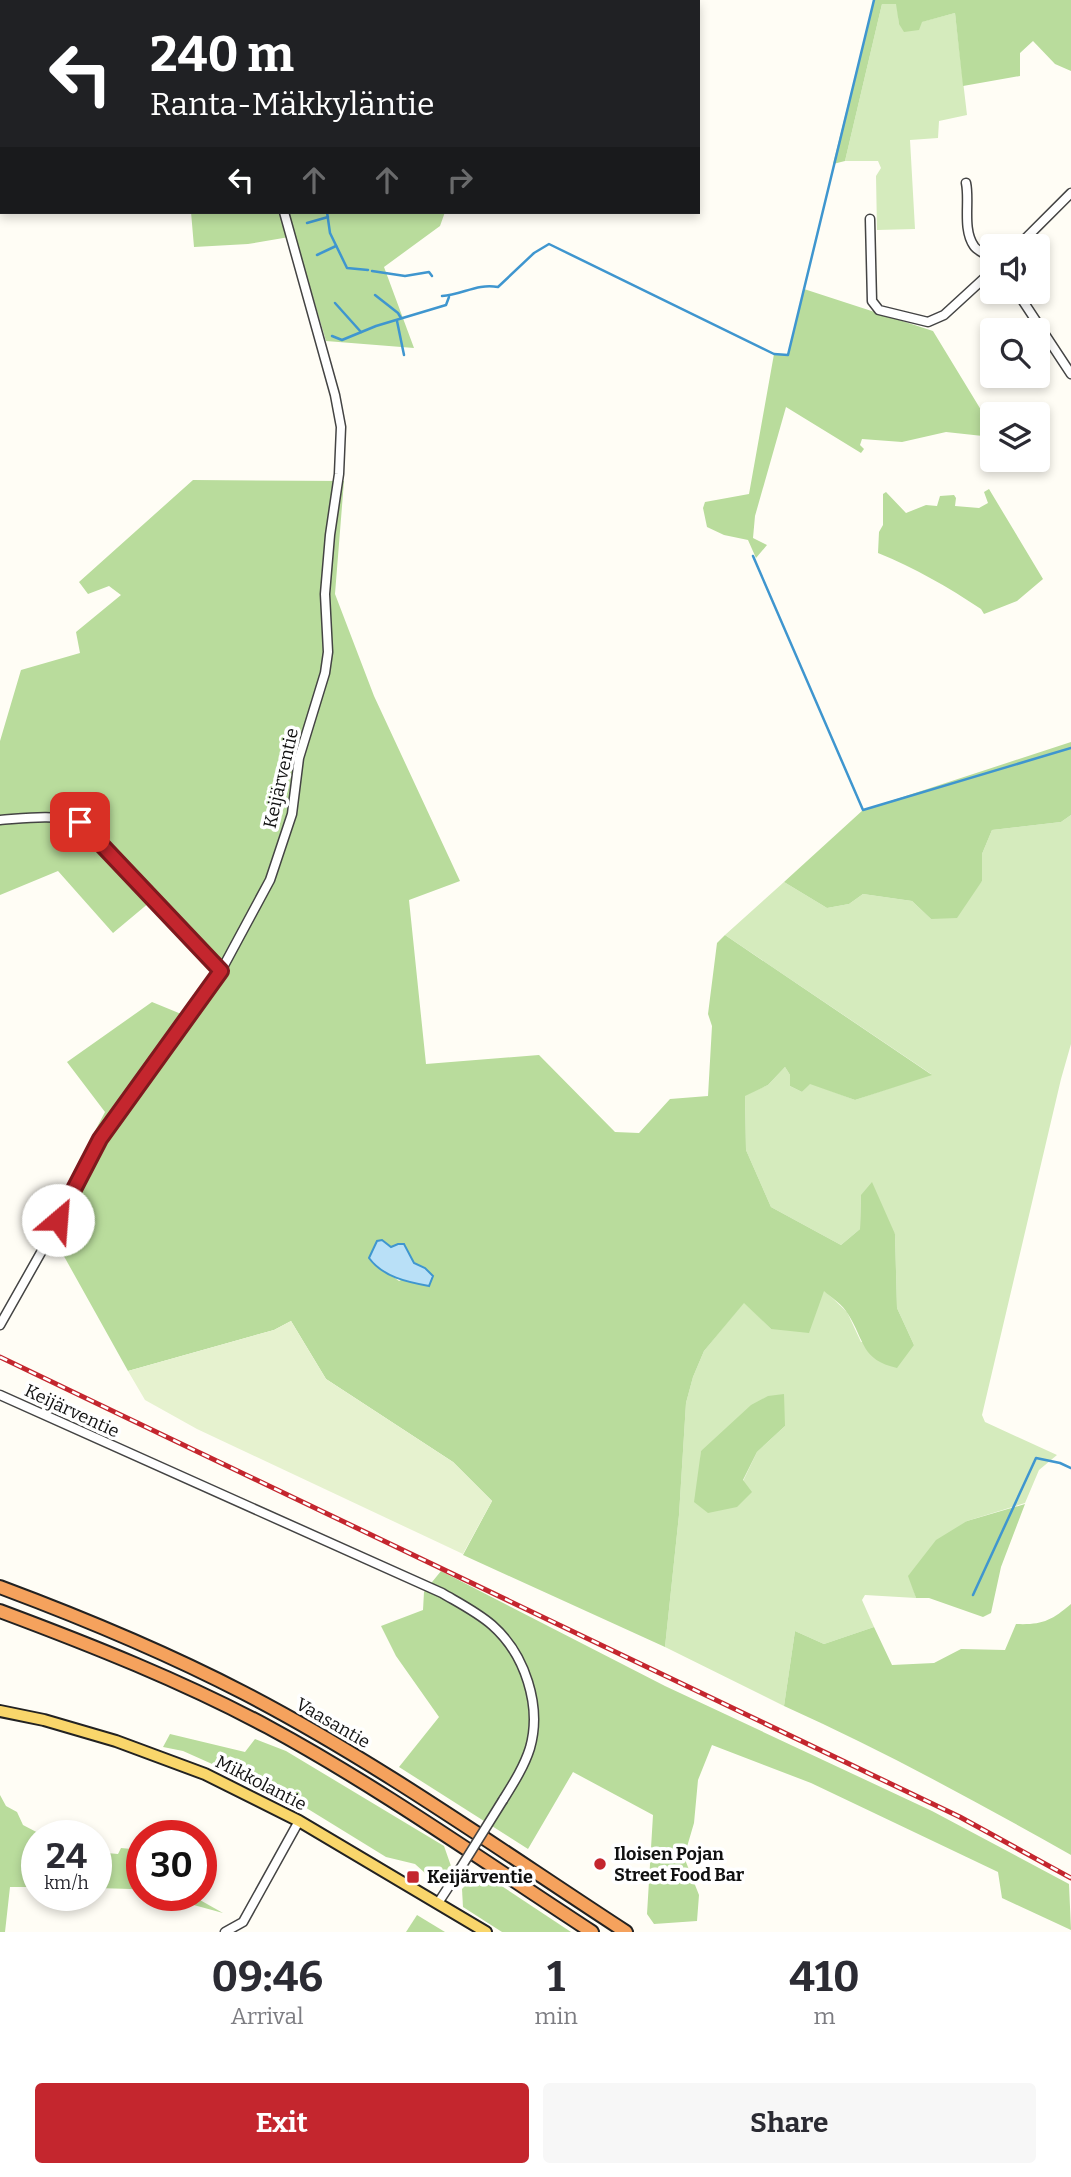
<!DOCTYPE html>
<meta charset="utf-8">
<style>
body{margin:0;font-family:Bitter,serif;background:#f7f7f7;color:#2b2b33;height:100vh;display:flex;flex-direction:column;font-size:26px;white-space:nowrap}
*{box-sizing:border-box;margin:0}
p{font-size:23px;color:#7c7c81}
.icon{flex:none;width:38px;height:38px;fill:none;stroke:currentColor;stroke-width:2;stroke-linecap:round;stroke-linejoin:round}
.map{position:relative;height:1932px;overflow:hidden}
.details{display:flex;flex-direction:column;background:#fff;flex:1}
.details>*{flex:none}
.top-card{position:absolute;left:0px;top:0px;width:700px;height:214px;box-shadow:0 4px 10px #0003;background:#202124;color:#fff;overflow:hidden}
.fabs{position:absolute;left:980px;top:234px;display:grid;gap:14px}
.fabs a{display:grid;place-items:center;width:70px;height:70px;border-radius:7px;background:#fff;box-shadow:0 4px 10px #0003;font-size:35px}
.speed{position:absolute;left:21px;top:1820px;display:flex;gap:14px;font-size:35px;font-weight:700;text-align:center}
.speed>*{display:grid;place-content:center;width:91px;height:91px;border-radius:50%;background:#fff;box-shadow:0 4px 10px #0003;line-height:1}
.speed small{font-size:18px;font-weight:400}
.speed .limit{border:10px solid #d22;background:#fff;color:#111}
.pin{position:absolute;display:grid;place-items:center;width:60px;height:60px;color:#fff;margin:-30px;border-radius:14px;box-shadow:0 4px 10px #0006}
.me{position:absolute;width:77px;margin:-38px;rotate:27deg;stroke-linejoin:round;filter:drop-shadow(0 0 5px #0008)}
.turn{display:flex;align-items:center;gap:24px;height:147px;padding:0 35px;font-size:32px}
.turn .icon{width:91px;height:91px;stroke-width:2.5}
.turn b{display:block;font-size:49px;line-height:60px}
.lanes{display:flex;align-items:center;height:66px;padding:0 35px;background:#0003;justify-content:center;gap:35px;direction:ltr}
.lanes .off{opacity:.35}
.eta{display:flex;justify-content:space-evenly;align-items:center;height:119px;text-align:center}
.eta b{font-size:42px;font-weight:700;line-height:49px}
.button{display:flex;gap:14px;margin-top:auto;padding:14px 35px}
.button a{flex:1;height:80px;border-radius:7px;background:#c4262e;color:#fff;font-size:28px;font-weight:700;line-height:80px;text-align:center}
.button a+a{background:#f7f7f7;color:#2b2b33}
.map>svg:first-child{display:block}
.green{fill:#d5ebbd;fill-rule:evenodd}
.forest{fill:#b9dc9c;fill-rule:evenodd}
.pitch{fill:#e6f2cf}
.water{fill:#b9e0f7;stroke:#3f96cf;stroke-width:2}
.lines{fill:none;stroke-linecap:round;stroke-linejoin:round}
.stream{stroke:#3f96cf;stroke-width:2.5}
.minor-casing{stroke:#444;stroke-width:11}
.major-casing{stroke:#222;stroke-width:14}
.highway-casing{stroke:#222;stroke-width:16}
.minor{stroke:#fff;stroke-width:8}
.major{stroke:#f9d66b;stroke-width:10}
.highway{stroke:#f5a25d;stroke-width:12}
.rail-casing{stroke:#c4262e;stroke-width:5}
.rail{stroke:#fff;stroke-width:2.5;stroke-dasharray:8;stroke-linecap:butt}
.minor-bridge-casing{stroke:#444;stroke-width:11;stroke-linecap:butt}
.minor-bridge{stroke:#fff;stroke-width:8}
.route-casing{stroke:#7f191e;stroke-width:18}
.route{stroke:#c4262e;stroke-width:12}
.poi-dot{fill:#c4262e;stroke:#fff;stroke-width:2.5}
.labels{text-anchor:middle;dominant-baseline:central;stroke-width:7;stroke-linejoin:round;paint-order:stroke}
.street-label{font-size:18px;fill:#111;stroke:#fff}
.poi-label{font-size:18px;font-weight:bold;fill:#111;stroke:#fff;text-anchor:start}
</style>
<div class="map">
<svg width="1071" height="1932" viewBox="0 0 1071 1932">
<rect width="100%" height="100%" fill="#fffdf5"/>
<g class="green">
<path d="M882 4H897L899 24 921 22 955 13 967 115 939 121 938 138 910 140 915 229 877 230 876 176 881 168 878 161H845Z"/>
<path d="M1071 815V1044L1061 1079 982 1415 985 1422 1057 1455 1039 1470 1025 1503 967 1521 909 1575 916 1598 865 1595 862 1600 874 1627 824 1644 795 1631 784 1706 665 1647 679 1515 686 1403 693 1377 704 1351 744 1302 771 1329 824 1290 847 1312 861 1342 914 1345 897 1308 895 1234 861 1195 860 1229 841 1245 771 1207 746 1150 745 1095 768 1085 785 1067 790 1075V1086L802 1092 810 1083 855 1100 931 1074 725 935 784 882 827 908 849 904 863 894 912 901 931 919 982 881V854L992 830 1061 822ZM785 1426 757 1452 743 1481 700 1468 701 1451Z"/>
</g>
<g class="forest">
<path d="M150 0H513L151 2Z"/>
<path d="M874 0H1071V71L1055 64 1033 41 1020 53V76L963 86 955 13 922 22 919 30 904 32 899 24 896 4H882L845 161 833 164Z"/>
<path d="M191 212H445L440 226 384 267 414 348 326 341 295 236 248 244 194 247Z"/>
<path d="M804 289 933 331 992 428V437L946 432 902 442 862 439 860 445 864 449 861 453 786 407 755 516 753 538 767 545 756 558 748 540 724 535 707 527 703 508 705 502 749 494 774 354 788 355Z"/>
<path d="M193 480 344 481 335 594 374 696 460 881 409 900 426 1064 539 1055 615 1132 639 1133 670 1099 708 1096 712 1026 708 1014 717 943 725 935 932 1075 855 1100 810 1084 802 1092 790 1086V1075L785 1067 768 1085 745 1096 746 1150 771 1207 841 1245 860 1229 861 1195 872 1182 895 1234 897 1308 914 1345 897 1368C861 1360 865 1341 848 1314 843 1305 832 1298 824 1291L809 1333 771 1329 744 1303 704 1351 693 1377 686 1403 679 1515 665 1647 463 1555 492 1501 453 1462 326 1379 291 1321 274 1330 128 1371 46 1224 105 1112 67 1062 152 1002 191 1018 225 971 156 897 113 933 58 871 0 895V741L21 670 80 653 76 632 121 595 109 586 88 594 79 582ZM382 1240 391 1247 404 1245 414 1263 425 1268 399 1281 388 1273Z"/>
<path d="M989 489 1043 579 1017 601 984 614 981 609C948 587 915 568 878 553L879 532 883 525V494L886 492 906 513 926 505 937 506 940 496 954 495 956 498 955 506 979 508 988 503 984 492Z"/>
<path d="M1071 742V815L1061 822 992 830 982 854V881L957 918 931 919 912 901 863 894 849 904 827 908 784 882 863 810Z"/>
<path d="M784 1394 785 1426 757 1452 743 1480 752 1492 737 1507 708 1513 694 1502 701 1451 751 1405 768 1396Z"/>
<path d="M1025 1504 1001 1567 991 1613 983 1617 929 1598H916L908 1576 936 1540 967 1521Z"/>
<path d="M441 1571 665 1686 932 1811 1069 1884 1071 1930 1002 1898 998 1872 811 1783 712 1745 698 1780 694 1823 684 1857 699 1895 697 1921 654 1924 647 1914 653 1815 573 1772 528 1849 399 1767 439 1717 396 1656 381 1626 423 1610 424 1592Z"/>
<path d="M1071 1604V1855C977 1802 882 1750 784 1706L795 1631 824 1644 874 1627 892 1665 934 1663 961 1649 1005 1650 1016 1624C1042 1625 1051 1621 1071 1604Z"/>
<path d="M170 1734 245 1752 255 1739 286 1751 444 1846 451 1866 440 1879 434 1881 415 1864 386 1857 295 1801 183 1751 163 1747Z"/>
<path d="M0 1795 6 1806 17 1812 23 1825 44 1836H37V1887H10L5 1932H0Z"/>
<path d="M121 1848 142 1850V1891L131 1889 96 1888V1852L118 1854Z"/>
<path d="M479 1871 571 1932H502L463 1907 462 1889Z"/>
<path d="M157 1895H191L223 1913Z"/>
<path d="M417 1915 445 1932H406Z"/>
</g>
<path class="pitch" d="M291 1321 326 1379 453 1462 492 1501 463 1554 197 1429 145 1400 128 1371 274 1330Z"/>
<path class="water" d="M382 1240 391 1247 398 1244H404L414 1263 425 1268 433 1276 429 1286C407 1282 383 1277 369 1258L377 1241Z"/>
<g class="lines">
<g class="stream">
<path d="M327 212 330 233 347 268 368 270"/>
<path d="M307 223 328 217"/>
<path d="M317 255 336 246"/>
<path d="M372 271 405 276 429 272 432 276"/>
<path d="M375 295 398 313 401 318"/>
<path d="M442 296C462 295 477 283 498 287L534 253 549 244 774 354 788 355 874 0"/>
<path d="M335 303 361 332"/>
<path d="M397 321 404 355"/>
<path d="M332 336 342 340 376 326 446 305 449 297"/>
<path d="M753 556 863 810 1071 748"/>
<path d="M973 1595 1036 1458 1060 1463 1071 1468"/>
</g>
<g class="minor-casing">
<g id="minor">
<path d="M173 0 174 2"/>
<path d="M966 183C970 201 962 229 974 246 977 251 987 254 992 259"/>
<path d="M870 219 872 301 879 310 928 322 944 315 992 271"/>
<path d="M1017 247 1071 193"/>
<path d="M1017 292 1071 374"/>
<path d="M0 820C27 818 54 814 80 822L221 971"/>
<path d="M0 1325 48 1240 100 1139 221 971 270 880 292 814 299 758 325 673 328 652 325 594 330 535 339 474 341 427 335 395 284 212"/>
<path d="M0 1395 442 1593C459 1603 477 1612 492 1625 525 1654 542 1706 530 1748 524 1767 513 1784 503 1800"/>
<path d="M438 1903 455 1877"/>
<path d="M225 1932 243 1922 299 1821"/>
</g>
</g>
<g class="major-casing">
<path id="major" d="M0 1711 44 1720 116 1741 205 1774 299 1821 486 1932"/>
</g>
<g class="highway-casing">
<g id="highway">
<path d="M0 1587C83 1618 165 1652 244 1693 377 1762 500 1850 626 1932"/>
<path d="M0 1611C91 1645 182 1681 268 1727 379 1787 486 1863 592 1932"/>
</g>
</g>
<use href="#minor" class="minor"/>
<use href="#major" class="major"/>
<use href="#highway" class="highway"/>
<g class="rail-casing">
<path id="rail" d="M0 1357 960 1817 1071 1878"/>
</g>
<use href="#rail" class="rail"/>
<g class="minor-bridge-casing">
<path id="minor-bridge" d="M455 1877 503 1800"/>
</g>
<use href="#minor-bridge" class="minor-bridge"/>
</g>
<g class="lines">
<g class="route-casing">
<path id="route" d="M58 1220 100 1139 221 971 80 822"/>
</g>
<use href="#route" class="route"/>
</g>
<g class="poi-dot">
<circle cx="600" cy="1864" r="7"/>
<rect x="406" y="1870" width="14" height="14" rx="3.5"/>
</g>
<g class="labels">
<g class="street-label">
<text transform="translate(281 778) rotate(-77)">Keijärventie</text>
<text transform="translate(72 1411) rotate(25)">Keijärventie</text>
<text transform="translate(333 1723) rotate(30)">Vaasantie</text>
<text transform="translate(261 1783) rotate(27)">Mikkolantie</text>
</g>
<g class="poi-label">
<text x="614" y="1854">Iloisen Pojan<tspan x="614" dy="21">Street Food Bar</tspan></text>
<text x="427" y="1877">Keijärventie</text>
</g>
</g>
</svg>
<div class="fabs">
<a><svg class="icon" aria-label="sound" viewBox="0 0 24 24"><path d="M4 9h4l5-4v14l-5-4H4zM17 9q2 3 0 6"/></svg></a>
<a><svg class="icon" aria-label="search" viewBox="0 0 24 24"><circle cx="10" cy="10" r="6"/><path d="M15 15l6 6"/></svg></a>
<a><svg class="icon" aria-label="layers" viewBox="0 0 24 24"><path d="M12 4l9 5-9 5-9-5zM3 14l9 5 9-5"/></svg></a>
</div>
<div class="speed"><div>24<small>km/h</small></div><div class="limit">30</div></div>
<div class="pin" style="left:80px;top:822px;background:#d93025"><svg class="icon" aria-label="arrive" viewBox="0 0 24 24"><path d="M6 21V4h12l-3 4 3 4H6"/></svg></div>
<svg class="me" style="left:58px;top:1220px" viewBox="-20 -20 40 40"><circle r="19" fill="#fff"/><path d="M0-13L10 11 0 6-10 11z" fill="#c4262e"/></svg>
<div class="top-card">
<div class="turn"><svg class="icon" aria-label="left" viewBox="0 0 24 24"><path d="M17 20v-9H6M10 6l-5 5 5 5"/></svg><div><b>240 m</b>Ranta-Mäkkyläntie</div></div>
<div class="lanes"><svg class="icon" aria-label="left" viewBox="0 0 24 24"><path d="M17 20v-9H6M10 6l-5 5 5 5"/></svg><svg class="icon off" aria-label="ahead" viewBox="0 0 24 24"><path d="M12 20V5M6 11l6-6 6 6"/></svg><svg class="icon off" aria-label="ahead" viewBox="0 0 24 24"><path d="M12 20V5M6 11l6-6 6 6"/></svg><svg class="icon off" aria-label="right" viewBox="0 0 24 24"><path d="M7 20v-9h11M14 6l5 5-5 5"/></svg></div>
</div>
</div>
<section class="details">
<div class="eta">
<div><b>09:46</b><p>Arrival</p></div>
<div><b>1</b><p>min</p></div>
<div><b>410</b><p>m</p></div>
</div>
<div class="button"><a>Exit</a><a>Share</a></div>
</section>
